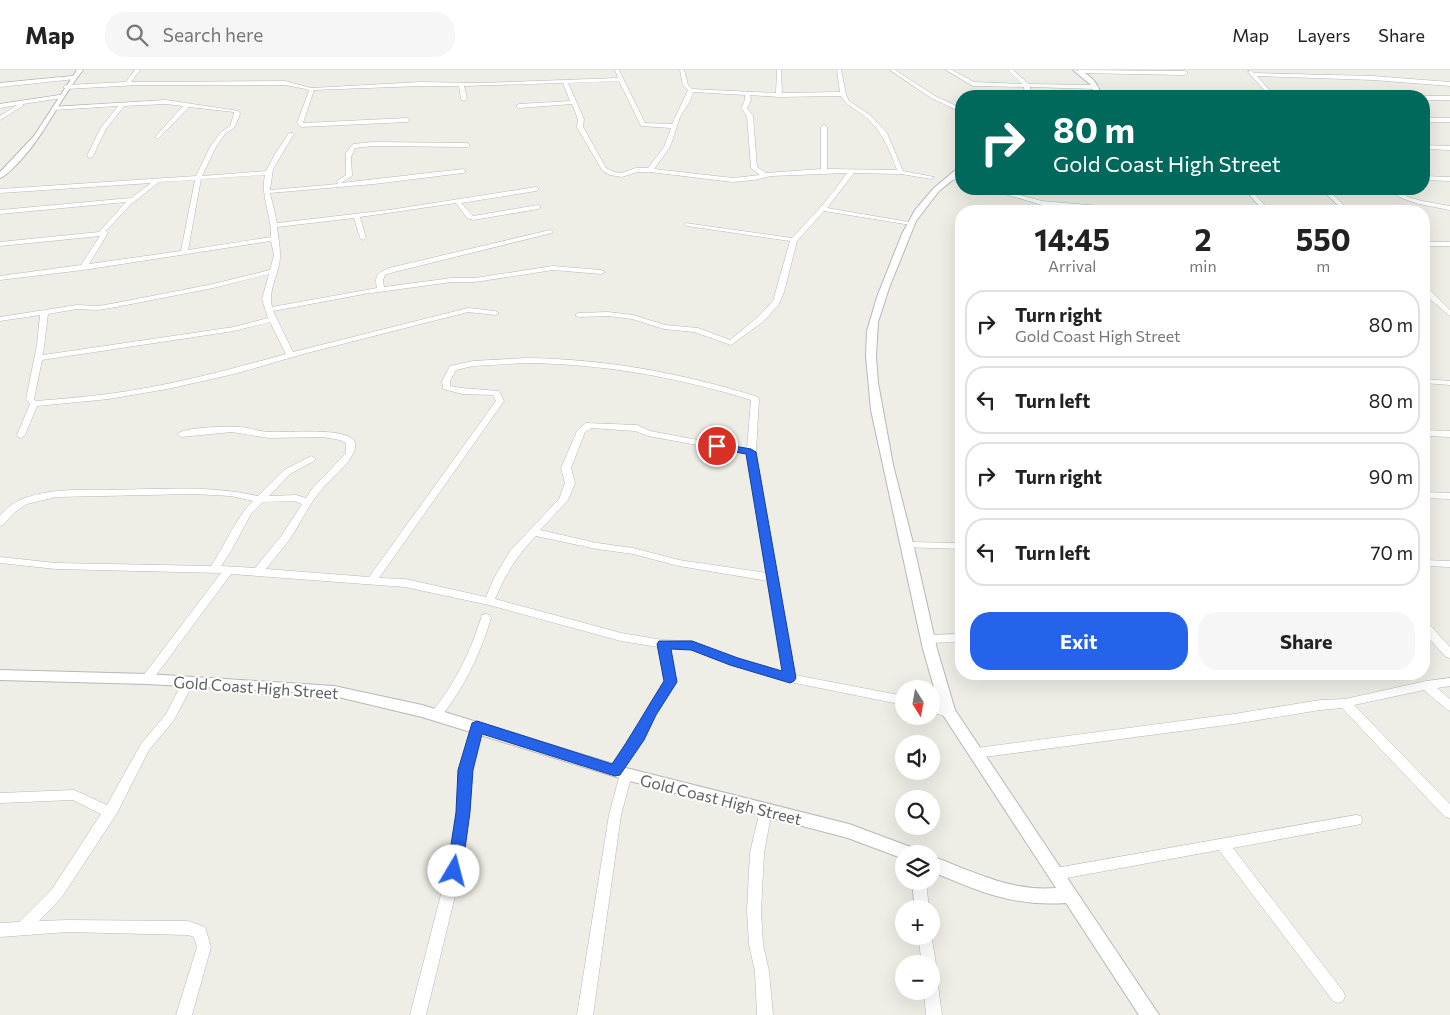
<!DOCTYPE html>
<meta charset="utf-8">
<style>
body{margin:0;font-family:Commissioner,sans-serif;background:#f6f6f6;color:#222;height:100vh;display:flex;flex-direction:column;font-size:19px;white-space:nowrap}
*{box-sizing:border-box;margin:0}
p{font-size:16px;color:#767676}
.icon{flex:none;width:28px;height:28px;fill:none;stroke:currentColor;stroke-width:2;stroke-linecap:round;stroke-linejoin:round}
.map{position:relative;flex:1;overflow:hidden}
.side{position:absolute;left:955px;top:135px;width:475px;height:475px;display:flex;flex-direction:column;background:#fff;border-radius:20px;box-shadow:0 5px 20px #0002}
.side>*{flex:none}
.hud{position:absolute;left:955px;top:20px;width:475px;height:105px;border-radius:20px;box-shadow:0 5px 20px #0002;background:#00695c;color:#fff;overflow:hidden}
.needle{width:32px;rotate:169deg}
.controls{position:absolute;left:895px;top:610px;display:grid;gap:10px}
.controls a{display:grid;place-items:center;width:45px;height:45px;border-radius:50%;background:#fff;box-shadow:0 5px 20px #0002;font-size:25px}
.pin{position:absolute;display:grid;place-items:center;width:42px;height:42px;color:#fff;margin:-21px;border:2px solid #fff;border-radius:50%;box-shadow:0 1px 5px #0007}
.me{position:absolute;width:55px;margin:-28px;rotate:8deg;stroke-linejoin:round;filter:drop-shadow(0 0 4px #0008)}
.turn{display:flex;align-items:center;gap:18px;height:105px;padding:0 15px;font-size:22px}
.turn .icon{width:65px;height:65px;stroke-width:2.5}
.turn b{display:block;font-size:35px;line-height:42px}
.eta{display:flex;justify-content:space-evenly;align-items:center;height:85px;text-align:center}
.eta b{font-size:30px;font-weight:700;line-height:35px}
.cta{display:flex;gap:10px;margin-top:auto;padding:10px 15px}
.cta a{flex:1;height:58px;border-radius:20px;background:#2563eb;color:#fff;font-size:20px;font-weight:700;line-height:58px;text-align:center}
.cta a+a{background:#f6f6f6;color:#222}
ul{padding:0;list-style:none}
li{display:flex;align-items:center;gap:15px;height:68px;margin:0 10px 8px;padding:0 5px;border:2px solid #e0e0e0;border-radius:20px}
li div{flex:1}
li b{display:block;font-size:19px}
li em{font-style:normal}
header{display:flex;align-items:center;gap:30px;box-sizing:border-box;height:70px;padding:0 25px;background:#fff;border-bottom:1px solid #e0e0e0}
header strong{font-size:24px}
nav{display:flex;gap:28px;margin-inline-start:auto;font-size:18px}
.search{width:350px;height:45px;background:#f6f6f6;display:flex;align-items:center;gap:12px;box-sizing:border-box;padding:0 18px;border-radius:20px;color:#767676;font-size:19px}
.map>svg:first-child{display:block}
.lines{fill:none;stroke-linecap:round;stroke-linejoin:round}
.minor-casing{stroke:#b6b7bb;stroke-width:1}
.tertiary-casing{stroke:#b6b7bb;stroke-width:2}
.minor{fill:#fff;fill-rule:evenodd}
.tertiary{fill:#fff;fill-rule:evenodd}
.route{fill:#2563eb;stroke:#184099}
.labels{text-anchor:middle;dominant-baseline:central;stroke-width:4;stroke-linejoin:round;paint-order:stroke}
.near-street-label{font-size:16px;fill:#5e5f65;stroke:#fff}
</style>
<header>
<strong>Map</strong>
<div class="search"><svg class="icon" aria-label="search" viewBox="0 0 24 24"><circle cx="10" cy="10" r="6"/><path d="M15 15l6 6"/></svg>Search here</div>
<nav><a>Map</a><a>Layers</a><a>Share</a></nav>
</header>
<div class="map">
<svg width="1450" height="945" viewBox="0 0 1450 945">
<rect width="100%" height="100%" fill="#eeeee6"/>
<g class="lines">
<g class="minor-casing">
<g id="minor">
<path d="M135 0H140L131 12 285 11 311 18 421 12 480 13 618 8 615 0H619L645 53 672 54 688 20 683 15 680 0H684L688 15 692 19 776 23 777 0H781L782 23 840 22 837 0H841L846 24 849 31 870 45 887 63 903 101 934 107 931 109 901 104 854 103 827 138 909 152 911 153V155L824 141 797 171 784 222 779 234 764 251 731 275 694 262 664 259 632 249 608 246 579 247 575 245 579 243 608 242 633 245 665 255 698 258 730 270 758 247 773 231 790 171 687 156 685 155V153L792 168C813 146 830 128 847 103L771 106 754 110 733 112 650 102H637L622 107 610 105 602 100 577 57 578 49 572 34 519 38 516 36 519 34 570 31 563 13 464 16 467 29 464 31 461 29 459 16H421L314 20 303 53 407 48 410 50 407 52 301 57 297 53 309 21 306 19 285 15H138L66 19 63 17 66 15 126 12ZM619 11 641 56 671 58 664 77 648 98H636L621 103 614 102 606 98 583 57 584 49 568 13ZM693 22 745 25V30L741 38 747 46 751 98 760 105 733 108 654 99 670 77 680 47 690 31ZM750 25 779 27 841 26C847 37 859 40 868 49 884 65 889 79 897 100L827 99V57L824 55 821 57V99L766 103 757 97 753 46 747 38 751 30Z"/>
<path d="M890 0H895L935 26 961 38V42L931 28Z"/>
<path d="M946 0H952L974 12 1022 14 1008 0H1013L1029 14 1096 15 1099 17 1096 19 1030 17V26H1025L1024 17 973 16Z"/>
<path d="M1079 0 1185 1 1188 3 1185 5 1077 3Z"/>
<path d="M1251 0 1254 3 1373 6 1450 12V16L1373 10 1257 6 1273 24H1344L1347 26 1098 25 1095 23 1098 21 1267 23 1248 2Z"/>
<path d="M73 6 75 9 0 17V13Z"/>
<path d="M60 25 63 27 62 28 23 34V36L0 50V46L17 35 0 38V34Z"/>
<rect x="1424" y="26" width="26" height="4"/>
<path d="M166 30 239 41 240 44 235 57 225 64 216 77 202 106 266 101 275 84 289 63H293L294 64 273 99 270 120 338 114 337 111 346 105V83L353 74 373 72 467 73 470 75 467 77 373 76 355 78 351 87 352 106 341 113 463 99 466 101 463 103 374 114 270 123 277 153 389 140 536 117 539 119 536 121 461 133 473 146 538 135 541 137 538 139 473 150 467 148 456 133 360 147 366 168 363 170 360 168 354 148 277 157C278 166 280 176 280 184 281 202 267 219 272 237L377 218C374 205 378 203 389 198L550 160 553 162 552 163 394 202 385 205 383 210 384 217 452 208H475L553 196 601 200 605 202 601 204 553 200 475 212H452L364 224 273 241 293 282 468 238 495 241 499 243 495 245 468 242 307 283 234 304 167 319 109 329 37 336 25 365 21 368 18 367 17 365 30 334 26 329 37 275 40 245 0 251V247L77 235 98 236 116 233 213 214 270 200 274 185 271 171 83 200 0 210V206L81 195 100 166 0 176V172L99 162 126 132 0 144V140L131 128 151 113 0 123V119L196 106 210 77 221 62 230 56 234 44V42L189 37 158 69 155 67 156 66 183 36 166 34 124 36 106 59 93 86 90 88 87 86 100 59 118 36 54 40 52 39V37ZM265 105C260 126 272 146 271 167L188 180 201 109ZM195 110 181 181 89 194 108 163 106 161 130 135 159 112ZM269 204 262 229 268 248 234 257 43 285 48 244 77 239 98 240 116 237 213 218ZM270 252 286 284C228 300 169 316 108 324 84 327 60 329 36 331L34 329 42 290 234 261Z"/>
<rect x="1424" y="48" width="26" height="4"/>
<path d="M1424 75 1450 76V80L1424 79Z"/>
<path d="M951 105 961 108V112L949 108V106Z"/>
<path d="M1424 106 1450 107V111L1424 110Z"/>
<path d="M988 119H997L1042 131 1134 139 1137 141H1115L1042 135Z"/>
<path d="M1244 119H1250L1270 141H1264Z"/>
<path d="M1321 119H1327L1350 141H1344Z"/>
<path d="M1355 119H1395L1408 127 1422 131 1450 136V140L1419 134 1404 129 1392 123 1358 121Z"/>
<rect x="1424" y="172" width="26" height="4"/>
<path d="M1424 220 1431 221 1450 240V246L1424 224Z"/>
<path d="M526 288C606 289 682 303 758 327L759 329 756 382 795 605 904 626V635L790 612 730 595 691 579 669 578 676 612 622 700 626 699 630 700 632 704 621 745 593 945H577L609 745 620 704 615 706 611 705 609 701 664 612 658 577 621 571 489 535 405 517 231 504 151 612 147 613 143 612 141 609 143 606 221 503 56 499 0 493V487L56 493 211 496C225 475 235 449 253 431L231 426 193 424 56 427 27 434 15 442 3 455 0 456V446C7 437 17 430 28 427 55 418 84 420 112 420 161 419 209 415 258 426L284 400 311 386 316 389 314 391 290 404 269 426 296 425 306 428 312 419 346 383V373L340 370 323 367 269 368 232 362 181 367 177 364C185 357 228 356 240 357 251 358 260 362 271 362 284 363 351 356 355 373 359 386 332 408 323 418 309 433 301 453 290 469 282 479 274 489 266 499L369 507 496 331 493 325 462 324 443 319 442 311 450 296 473 291ZM526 293C604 294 677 307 751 330L747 379 650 361 637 355 586 353 577 361 561 398 565 413 559 429 510 481 494 508 486 527 405 509 379 508 504 331 499 321 462 318 450 316V311L456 300 473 296ZM591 358 635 361 648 366 747 384 767 503 679 490 633 478 597 473 540 460 568 430 575 413 571 398 585 362ZM295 431 302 434 282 465 255 498 221 496 231 481 251 444 263 432ZM536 466 597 479 633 484 679 496 768 511 783 602 737 589 692 571 663 570 621 563 495 529C506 503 516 487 536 466Z"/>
<path d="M1424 309 1450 311V315L1424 313Z"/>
<path d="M1424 360 1450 361V367L1424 366Z"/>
<path d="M1424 422 1450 423V429L1424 428Z"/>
<path d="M907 472 961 473V479L903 477 902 475 903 473Z"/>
<path d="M1424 490 1450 491V497L1424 496Z"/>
<path d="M486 544 490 545 491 548C480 585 464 618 440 648L436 650 432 648 430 645 432 642C455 613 470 583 481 548L482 545Z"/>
<path d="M1424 552 1428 553 1450 577V588L1446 587 1424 563Z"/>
<path d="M961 564V572L927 573 923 572 921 569 923 566 927 565Z"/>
<path d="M188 608 192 609 194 612 174 650 149 680 117 743 62 827 39 851 68 850 188 851 205 857 211 877 192 945H176L197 877 194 867 188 865 68 862 0 867V853L19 852 52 819 101 744 73 730 0 733V723L74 720 107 735 141 674 166 644 184 609Z"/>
<path d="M1450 608V616L1437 618 1450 629V641L1446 639 1424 620 1354 635 1450 734V748L1445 747 1342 638 1320 640 1234 654 977 688 973 686 971 683 973 680 977 678 1234 644 1320 630 1345 629 1426 611Z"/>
<path d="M931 633 952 639 954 642 952 645 948 647 931 642Z"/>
<path d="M477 652 481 654 483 657 472 700 469 742 461 801 426 945H410L447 801 457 742 460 700 471 657 473 654Z"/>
<path d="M766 735 771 736 772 740 764 783 761 840 763 875 769 901 773 945H757L755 901 749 875 747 840 750 783 760 740 761 736Z"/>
<path d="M1356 745 1361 746 1362 750 1361 754 1356 755 1233 778 1343 921 1345 926 1343 931 1338 933 1333 931 1219 780 1056 810 1051 808 1049 804 1051 800 1056 798Z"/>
<path d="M912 811H926L929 839H915Z"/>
<path d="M931 864 936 894 934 899 931 900V894H922L918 866H931Z"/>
<path d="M931 908 936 910 938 915 942 945H926L924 921H931Z"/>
</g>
</g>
<g class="tertiary-casing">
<g id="tertiary">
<path d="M77 0H83C59 30 45 65 18 93 12 99 7 105 0 108V102L34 66Z"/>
<path d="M1073 0C1087 0 1099 13 1101 26H1095L1091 15Z"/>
<path d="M958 98H961V103L939 121 916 151 889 218 878 252 876 286 878 313 893 395 913 473 937 579 955 640 1159 945H1139L1066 833C1014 837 977 821 931 801V786C973 801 1010 822 1056 818L941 642 923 579 871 340 866 286 867 261 877 227 902 164 915 140 934 118Z"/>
<path d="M0 600 147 604 334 616 422 635 626 698 849 754 916 779 918 784H904V789L848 768 626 710 422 647 334 626 295 622 147 614 0 610Z"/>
</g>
</g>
<use href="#minor" class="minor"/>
<use href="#tertiary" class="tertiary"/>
</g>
<path class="route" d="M717 373 751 379 756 382 796 608 794 611 790 613 730 595 691 580 671 579 677 612 656 645 644 670 620 705 615 706 482 664 473 700 470 742 462 801 460 806 454 808 449 806 447 801 456 742 458 700 472 653 477 651 612 694C631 667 646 639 664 611L657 574 659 571H692L738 588 782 601 746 384 713 378V374Z"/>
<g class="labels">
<g class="near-street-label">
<text transform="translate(256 617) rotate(4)">Gold Coast High Street</text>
<text transform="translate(721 729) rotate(14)">Gold Coast High Street</text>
</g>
</g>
</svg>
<div class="controls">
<a><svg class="needle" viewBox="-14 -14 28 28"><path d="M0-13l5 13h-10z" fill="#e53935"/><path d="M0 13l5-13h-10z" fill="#767676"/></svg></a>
<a><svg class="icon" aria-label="sound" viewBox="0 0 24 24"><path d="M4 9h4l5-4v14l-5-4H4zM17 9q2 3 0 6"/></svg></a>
<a><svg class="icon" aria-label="search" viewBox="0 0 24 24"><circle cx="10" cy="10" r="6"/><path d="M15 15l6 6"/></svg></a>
<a><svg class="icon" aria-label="layers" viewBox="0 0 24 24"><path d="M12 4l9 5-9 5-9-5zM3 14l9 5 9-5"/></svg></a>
<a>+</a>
<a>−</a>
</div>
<div class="pin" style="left:717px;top:376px;background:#d93025"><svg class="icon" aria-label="arrive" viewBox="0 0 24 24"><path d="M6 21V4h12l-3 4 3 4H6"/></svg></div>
<svg class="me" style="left:454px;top:801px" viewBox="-20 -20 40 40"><circle r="19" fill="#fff"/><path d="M0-13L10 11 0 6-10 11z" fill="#2563eb"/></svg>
<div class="hud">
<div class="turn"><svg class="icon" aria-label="right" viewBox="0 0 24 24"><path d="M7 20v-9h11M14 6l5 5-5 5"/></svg><div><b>80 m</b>Gold Coast High Street</div></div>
</div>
<section class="side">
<div class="eta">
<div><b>14:45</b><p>Arrival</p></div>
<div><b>2</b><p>min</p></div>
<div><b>550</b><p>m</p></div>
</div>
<ul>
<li><svg class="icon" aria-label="right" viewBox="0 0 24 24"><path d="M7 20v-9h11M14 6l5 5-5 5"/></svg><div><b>Turn right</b><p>Gold Coast High Street</p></div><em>80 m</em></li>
<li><svg class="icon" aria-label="left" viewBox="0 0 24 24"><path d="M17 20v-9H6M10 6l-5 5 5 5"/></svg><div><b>Turn left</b></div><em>80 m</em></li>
<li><svg class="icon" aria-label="right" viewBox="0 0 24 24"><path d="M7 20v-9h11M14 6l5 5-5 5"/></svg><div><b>Turn right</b></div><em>90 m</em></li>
<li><svg class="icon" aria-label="left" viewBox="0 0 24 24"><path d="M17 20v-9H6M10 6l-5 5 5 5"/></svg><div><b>Turn left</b></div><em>70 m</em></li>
</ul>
<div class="cta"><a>Exit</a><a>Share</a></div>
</section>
</div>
